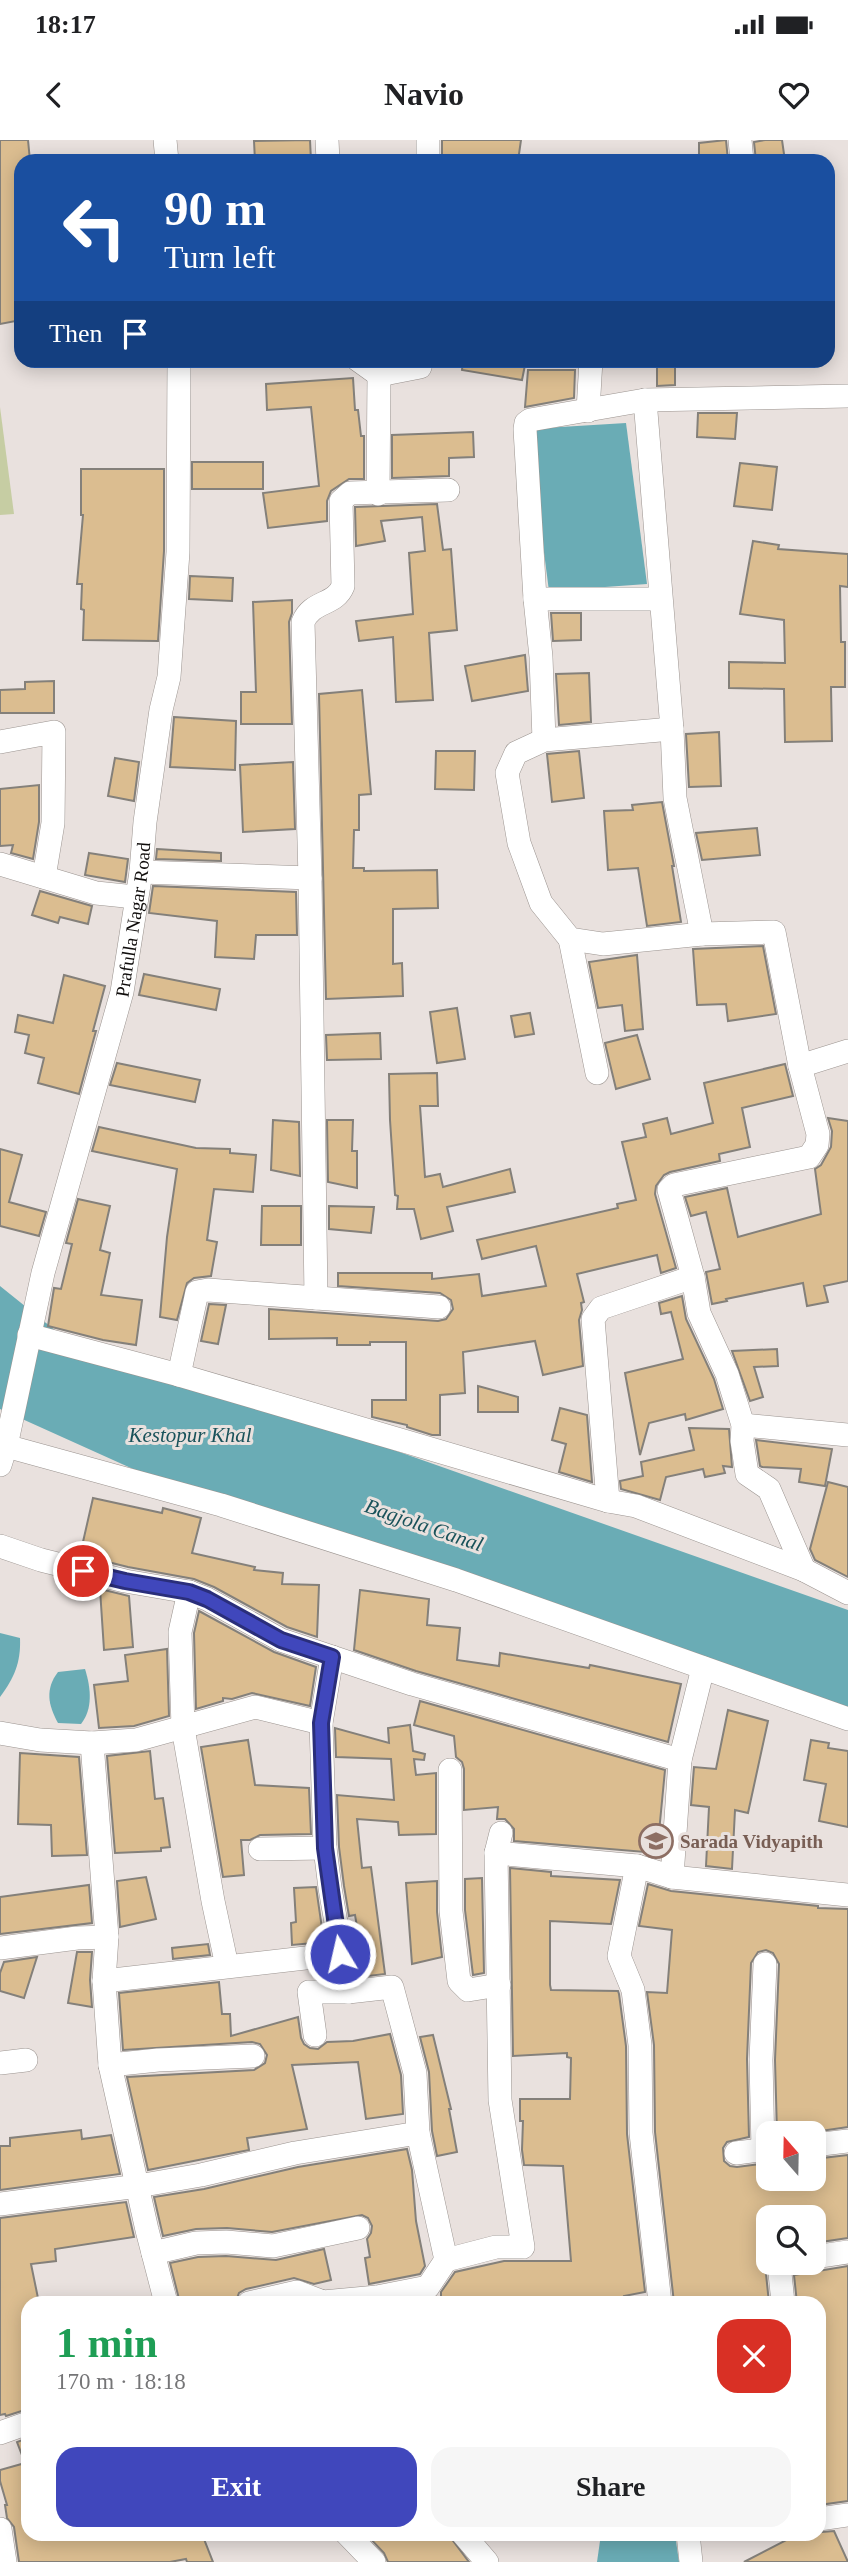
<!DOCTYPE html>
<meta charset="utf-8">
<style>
body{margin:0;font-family:Georgia,serif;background:#f6f6f6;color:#202124;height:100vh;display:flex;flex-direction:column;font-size:26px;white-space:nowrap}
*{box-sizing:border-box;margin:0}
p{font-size:23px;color:#757577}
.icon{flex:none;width:38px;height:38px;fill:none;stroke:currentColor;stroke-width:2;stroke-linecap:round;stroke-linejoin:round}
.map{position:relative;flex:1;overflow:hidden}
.side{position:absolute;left:21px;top:2156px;width:805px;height:245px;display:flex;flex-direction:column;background:#fff;border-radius:21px;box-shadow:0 4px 18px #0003}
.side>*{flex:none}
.banner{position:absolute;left:14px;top:14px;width:821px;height:214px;border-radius:21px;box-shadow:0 4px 18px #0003;background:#1a4fa0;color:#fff;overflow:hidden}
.needle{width:46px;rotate:340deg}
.tools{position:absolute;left:756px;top:1981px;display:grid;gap:14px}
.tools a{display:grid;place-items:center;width:70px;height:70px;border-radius:14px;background:#fff;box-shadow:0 4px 18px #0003;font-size:35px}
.pin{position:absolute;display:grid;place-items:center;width:60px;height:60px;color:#fff;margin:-30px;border:4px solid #fff;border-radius:50%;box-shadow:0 2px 7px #0007}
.me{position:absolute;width:77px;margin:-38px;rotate:351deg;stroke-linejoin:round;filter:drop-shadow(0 0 5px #0008)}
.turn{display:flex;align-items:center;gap:24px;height:147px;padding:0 35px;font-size:32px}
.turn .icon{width:91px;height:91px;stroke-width:2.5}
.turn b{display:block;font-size:49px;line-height:60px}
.then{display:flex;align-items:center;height:66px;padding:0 35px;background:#0003;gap:14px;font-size:26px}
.round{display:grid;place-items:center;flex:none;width:74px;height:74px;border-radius:21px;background:#f6f6f6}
.head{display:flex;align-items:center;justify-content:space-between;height:119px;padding:0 35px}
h1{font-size:42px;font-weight:700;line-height:52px;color:#1e9e55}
.button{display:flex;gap:14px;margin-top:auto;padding:14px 35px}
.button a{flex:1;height:80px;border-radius:21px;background:#4047bc;color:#fff;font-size:28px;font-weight:700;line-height:80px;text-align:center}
.button a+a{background:#f6f6f6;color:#202124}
.status{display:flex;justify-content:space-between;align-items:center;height:49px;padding:0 35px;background:#fff;direction:ltr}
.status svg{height:19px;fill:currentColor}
header{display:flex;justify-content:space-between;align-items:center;height:91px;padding:0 35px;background:#fff;font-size:32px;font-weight:700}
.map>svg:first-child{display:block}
.green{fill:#c6cda3}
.water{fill:#6aacb5}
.building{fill:#dbbd90;stroke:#84807a;stroke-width:2}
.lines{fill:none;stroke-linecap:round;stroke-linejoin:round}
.minor-casing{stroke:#9b9490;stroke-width:24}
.minor{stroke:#fff;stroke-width:23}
.route-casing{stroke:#2a2e7a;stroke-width:18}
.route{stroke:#4047bc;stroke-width:12}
.labels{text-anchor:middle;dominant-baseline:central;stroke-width:6;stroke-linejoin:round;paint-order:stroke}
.street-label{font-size:19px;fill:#0f0c0b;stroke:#e9e1de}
.education-label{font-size:19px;font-weight:bold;fill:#785e54;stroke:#e9e1de;text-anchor:start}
.water-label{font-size:21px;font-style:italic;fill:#19525a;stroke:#e9e1de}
</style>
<div class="status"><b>18:17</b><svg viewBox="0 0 49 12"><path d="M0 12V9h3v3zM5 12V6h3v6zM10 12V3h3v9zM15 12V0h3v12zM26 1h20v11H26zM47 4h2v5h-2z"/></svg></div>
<header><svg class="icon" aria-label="back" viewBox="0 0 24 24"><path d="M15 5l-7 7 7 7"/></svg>Navio<svg class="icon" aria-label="heart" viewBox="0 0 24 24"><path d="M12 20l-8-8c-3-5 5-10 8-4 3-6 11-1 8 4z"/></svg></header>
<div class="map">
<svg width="848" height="2422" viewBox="0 0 848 2422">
<rect width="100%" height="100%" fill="#e9e1de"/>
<path class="green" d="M0 267 14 374 0 375Z"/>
<g class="water">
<path d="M626 283 647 444 549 451 528 289Z"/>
<path d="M0 1146 56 1191 848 1470V1581L153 1338 0 1269Z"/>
<path d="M0 1493 20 1498C21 1523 14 1538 0 1557Z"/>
<path d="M85 1529C91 1548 93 1569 81 1584L58 1583C48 1565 45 1549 58 1532Z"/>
<path d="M601 2394H675L679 2422H597Z"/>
</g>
<g class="building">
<path d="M0 0H28L30 21H21V180L0 184Z"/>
<path d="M310 0 311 21H255L254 1Z"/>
<path d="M442 0H521L518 21H442Z"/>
<path d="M726 0 728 21H699V3Z"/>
<path d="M765 0H782L785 21H756L754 2Z"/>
<path d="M463 220H526L522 240 462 230Z"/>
<path d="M657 220H675V245L657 246Z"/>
<path d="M528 230H575L574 258 525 267Z"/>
<path d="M353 238 355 270H358L361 296H364V339H349L331 351 327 361V381L268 388 263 353 319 346 311 267 267 270 266 244Z"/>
<path d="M698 273H737L735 299 697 297Z"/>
<path d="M473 292 474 317 449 318V336L392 338V295Z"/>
<rect x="192" y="322" width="71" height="27"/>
<path d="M740 323 777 327 772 370 734 366Z"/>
<path d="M81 329H164V411L158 501 83 500 84 470 81 469 82 444H77L83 375H81Z"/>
<path d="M437 364 443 410 451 409 457 490 429 493 433 560 396 562 393 497 359 501 356 481 413 474 409 413 425 411 422 377 381 381 385 401 356 406 355 367Z"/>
<path d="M753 401 779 405 778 409 848 414V447L840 446 841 502H845V547H831L832 601 785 602 784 549 729 548V522L785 523 784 480 740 474Z"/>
<path d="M190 436 233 438 232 461 189 459Z"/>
<path d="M292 460V473L289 482 292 584H241V552H256L253 462Z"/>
<path d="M551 473H581V500L553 501Z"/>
<path d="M525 515 528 551 472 561 465 526Z"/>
<path d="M589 533 591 582 559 585 556 534Z"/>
<path d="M54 541V573H0V550L25 549V542Z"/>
<path d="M362 550 371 654 359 655V690H354L353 728H364V731L437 730 438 768 393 769V824L402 823 403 856 326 859 319 554Z"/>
<path d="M174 577 236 581 235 630 170 627Z"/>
<path d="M719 592 721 646 689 647 686 594Z"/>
<path d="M436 611H475L474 650 435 649Z"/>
<path d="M579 611 584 658 552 662 547 614Z"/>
<path d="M115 618 139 622 134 661 108 656Z"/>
<path d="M293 622 295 689 243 692 240 625Z"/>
<path d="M39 645V682L33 719 11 713 13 705 0 706V649Z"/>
<path d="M662 662 674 726H672L681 782 647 786 638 728 608 730 604 671 633 670 632 665Z"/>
<path d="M757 688 760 715 702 720 696 693Z"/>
<path d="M157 709 221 713V721L156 719Z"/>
<path d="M89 713 128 719 125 742 85 735Z"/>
<path d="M153 746 296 752 297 795H256L254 819 215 817 217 781 149 773Z"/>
<path d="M40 751 92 766 88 784 60 777 58 783 32 775Z"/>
<path d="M763 806 776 874 728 881 726 864 697 865 693 809Z"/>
<path d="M637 815 643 889 625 891 622 865 598 868 589 822Z"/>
<path d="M144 834 220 849 216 870 139 855Z"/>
<path d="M64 835 105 846 93 891H96L94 898 79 954 38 943 44 918 25 913 29 895 15 892 18 875 53 883Z"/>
<path d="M457 868 465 919 437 923 430 872Z"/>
<path d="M530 873 534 894 515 897 511 876Z"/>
<path d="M380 893 381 919 327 920 326 895Z"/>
<path d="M637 895 650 939 616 949 605 903Z"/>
<path d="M117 923 200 940 195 962 110 945Z"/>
<path d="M785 924 793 956 742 968 750 1007 719 1014 720 1021 670 1032 664 1035 656 1046 655 1054 676 1128 661 1133 657 1115 577 1134 584 1162 581 1163 582 1170 579 1180 583 1226 543 1235 535 1201 463 1212 465 1253 440 1255V1295H432L407 1287V1285L372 1277V1260H406V1202H370V1205H337V1198L269 1199V1169L438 1181 446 1179 453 1169 451 1160 440 1153 338 1146V1133H432V1139L479 1134 482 1156 546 1146 536 1106 482 1119 477 1100 618 1068 617 1064 636 1060 622 1002 646 997 643 984 667 978 671 994 713 983 704 943Z"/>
<path d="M437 933 438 966H420L425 1037 440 1034 443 1047 510 1029 515 1052 447 1067 453 1091 421 1099 414 1069H397L398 1056 395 1055 390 980 389 934Z"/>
<path d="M828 978 848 981V1141L824 1146 828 1162 807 1166 803 1143 726 1159 727 1161 712 1164 706 1132 720 1129 706 1072 691 1076 685 1057 727 1048 738 1097 821 1074 815 1029 821 1025 831 1007 832 991Z"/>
<path d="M273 980 299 982 300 1036 271 1030Z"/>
<path d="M327 980H353L352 1011H357V1048L328 1042Z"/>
<path d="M99 987 196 1008 230 1009V1013L256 1015 253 1052 214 1049 207 1100 217 1102 211 1136 194 1138 187 1143 177 1180 160 1177 167 1097 177 1029 92 1011Z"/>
<path d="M0 1009 22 1015 9 1062 46 1072 39 1096 0 1086Z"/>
<path d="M78 1059 110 1066 100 1110 110 1113 101 1155 142 1160 136 1205 103 1200 48 1186 54 1148 61 1149 72 1104 66 1103Z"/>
<path d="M262 1066H301V1105H261Z"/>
<path d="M329 1066 374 1067 371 1093 329 1089Z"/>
<path d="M682 1156 686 1179 714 1239 723 1269 686 1280 685 1274 649 1283 640 1315 625 1233 683 1219 671 1172 661 1174 659 1163Z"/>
<path d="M209 1164 226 1165 218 1204 201 1201Z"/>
<path d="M777 1209 778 1226 754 1227 763 1257 750 1261 732 1211Z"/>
<path d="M478 1246 518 1257V1272H478Z"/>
<path d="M560 1268 587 1275 592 1342 559 1332 566 1304 552 1300Z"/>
<path d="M689 1288 729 1289 732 1327 723 1326 725 1333 705 1337 703 1329 666 1337 660 1360 621 1349 620 1341 643 1336 641 1322 694 1310Z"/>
<path d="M756 1300 832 1309 825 1346 799 1342 801 1329 762 1327 760 1326Z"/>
<path d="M828 1342 848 1347V1437L815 1420 810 1409Z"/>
<path d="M93 1358 162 1373 163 1368 201 1378 192 1413 255 1427 254 1430 283 1433 282 1444 319 1445 317 1497 287 1487 214 1447 194 1439 128 1427 80 1415Z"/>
<path d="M100 1449 129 1456 133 1507 104 1510Z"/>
<path d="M360 1450 429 1459 427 1485 460 1488 457 1520 499 1526 500 1513 589 1528 590 1525 681 1544 668 1602 416 1531 354 1510Z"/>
<path d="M199 1471 274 1512 316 1527 310 1566 252 1553 232 1559 223 1558V1561L196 1569 194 1493Z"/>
<path d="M167 1509 169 1576 134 1586 99 1588 94 1545 128 1541 125 1515Z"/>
<path d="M420 1561 665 1630 657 1713 514 1701V1689L505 1679H497L498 1667 464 1670V1629L462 1622 456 1617 454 1596 414 1585Z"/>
<path d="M728 1570 768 1581 748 1673 735 1670 732 1729 706 1726 709 1667 691 1665 694 1627 716 1629Z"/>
<path d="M410 1585 413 1611 425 1614 424 1620 414 1619 416 1635 436 1633V1694L399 1695 398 1682 357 1679 362 1728 371 1727 385 1834 360 1837 357 1823 363 1822 355 1775 349 1776 344 1746 339 1707 337 1655 394 1660 391 1619 336 1617 335 1588 389 1603 388 1588Z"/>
<path d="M248 1600 255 1645 309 1648 311 1694 260 1695 250 1700H241L244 1735 223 1737 201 1607Z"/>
<path d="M811 1600 829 1603 828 1608 848 1611V1687L819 1681 826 1644 804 1640Z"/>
<path d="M150 1611 155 1659 163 1658 170 1707 161 1708V1711L115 1713 107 1616Z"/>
<path d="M20 1613 79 1617 87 1715 52 1716 51 1685 18 1684Z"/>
<path d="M510 1728 551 1732V1736L620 1740 611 1784 550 1781V1845L551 1850 618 1851 619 1854 626 1906 627 1994 645 2152 624 2156 625 2163 441 2162V2152L455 2132 504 2121H571L563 2026 524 2025 522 2010 523 1981H520V1959H570L571 1918 567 1917V1913L513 1916Z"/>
<path d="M146 1737 156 1779 120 1787 117 1741Z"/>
<path d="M482 1738 484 1833 473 1835 465 1770V1739Z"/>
<path d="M437 1741V1772L442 1817 412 1824 406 1743Z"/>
<path d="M648 1744 671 1751 818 1766V1768L848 1769V1987L807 1993H777L775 1920 779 1824 773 1813 766 1810 758 1812 751 1823 747 1919 749 1997 727 2002 723 2008 724 2021 730 2026 737 2027 768 2023V2039H814V2019L848 2015V2098L814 2103V2077H768V2115L765 2124 769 2163H674L655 1992 654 1905 647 1852 667 1853 672 1790 639 1786Z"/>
<path d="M89 1745 92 1783 0 1794V1757Z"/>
<path d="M316 1747 324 1802 292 1805 291 1783 296 1782 294 1748Z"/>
<path d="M208 1804 210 1815 173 1819 172 1808Z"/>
<path d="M77 1812H92L90 1840 92 1867 68 1863Z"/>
<path d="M37 1817 24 1858 0 1851V1833L4 1822Z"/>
<path d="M219 1842 222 1874H230L231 1896 298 1877 301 1898 304 1904 310 1908 318 1909 327 1902 353 1901 390 1894 401 1935 403 1974 366 1979 358 1922 292 1925 307 1989 247 1998 249 2010 148 2030 127 1937 254 1930 265 1923 267 1915 260 1904 252 1902 123 1910 119 1853Z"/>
<path d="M433 1895 451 1969H449L457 2012 437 2016 432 1991 429 1932 420 1897Z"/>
<path d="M81 1990 82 1999 111 1995 120 2034 0 2050V2006H10V1998Z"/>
<path d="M407 2009 412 2030 416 2081 425 2126 420 2134 369 2144 365 2118 370 2117 367 2099 371 2093 372 2086 368 2078 362 2075 272 2092 227 2088 196 2089 163 2096 154 2057 204 2049 298 2027Z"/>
<path d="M126 2062 134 2097 55 2109 56 2121 31 2124 39 2163H28V2269L6 2276 5 2274 0 2275V2078Z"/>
<path d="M324 2109 331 2140 314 2144 294 2138 246 2149 239 2153 235 2163H180L170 2123 198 2117 226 2116 276 2120Z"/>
<path d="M848 2126V2361L819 2365V2163H797L794 2135Z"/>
<path d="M28 2298V2394H202L213 2422H187L186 2419 170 2422H19L14 2387 7 2378 5 2365H7L0 2341V2330L25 2323 17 2302Z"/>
<path d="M834 2391 848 2422H744L798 2394Z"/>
<path d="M366 2394H448L469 2422H388L384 2413Z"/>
</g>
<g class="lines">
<g class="minor-casing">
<g id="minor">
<path d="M165 0 167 21"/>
<path d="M327 0 328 21"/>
<path d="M740 0 742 21"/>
<path d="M428 21V0"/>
<path d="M358 220 379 235"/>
<path d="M645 260 672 589 675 658 702 794 774 792 800 926 818 994 817 1005 809 1017 674 1045 669 1050 693 1137 699 1173 727 1234 743 1285 742 1301 747 1334 769 1349 804 1430"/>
<path d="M588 271 591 220"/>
<path d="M378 354 379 235 420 227 422 220"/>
<path d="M535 459 541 517 544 600"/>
<path d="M660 459H535L525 289 526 283 530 280 645 260 848 256"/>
<path d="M672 589 544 600 516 613 507 633 519 703 541 763 570 799 603 804 702 794"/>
<path d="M0 602 54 592 53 683 44 737"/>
<path d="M0 724 96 753 135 757"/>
<path d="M141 732 310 738"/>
<path d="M570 799 597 933"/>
<path d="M800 926 848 911"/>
<path d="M316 1158 310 738 303 482C312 460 335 466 343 446L341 361 350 353 448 350"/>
<path d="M29 1195 179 1235 608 1361 636 1366 804 1430 848 1453"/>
<path d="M179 1235 197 1152 208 1150 439 1167"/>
<path d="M743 1285 848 1295"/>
<path d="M0 1300 6 1306 221 1365 456 1440 848 1579"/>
<path id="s1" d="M0 1325 6 1306 43 1133 122 852 141 732 145 682 161 570 169 537 178 412 179 220"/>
<path d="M608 1361 593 1179 601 1168 693 1137"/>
<path d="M0 1406 41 1420 125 1441 189 1452 207 1459 281 1500 412 1544 680 1620"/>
<path d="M189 1452 180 1492 183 1588 213 1761 227 1826"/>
<path d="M332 1517 321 1583 325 1708 330 1748 348 1852 392 1847 415 1933 418 1993 446 2120"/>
<path d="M0 1593 40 1600 92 1603 136 1600 255 1567 321 1583"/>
<path d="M92 1603 107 1797 104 1841 110 1925 147 2090 166 2163"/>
<path d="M450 1630 451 1771 459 1841 468 1850 499 1845"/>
<path d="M260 1709 325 1708"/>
<path d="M496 1713 637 1726 672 1737 848 1755"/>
<path d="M637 1726 619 1816 633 1850 640 1905 641 1993 660 2163"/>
<path d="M672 1737 680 1620 703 1528"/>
<path d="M0 1808 77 1798 107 1797"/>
<path d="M104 1841 340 1814"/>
<path d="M315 1895 309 1852H348"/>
<path d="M0 1923 26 1920"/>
<path d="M110 1925 158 1920 253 1916"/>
<path d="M814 2005 848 2001"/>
<path d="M763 2010 761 1920 765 1824"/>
<path d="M736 2013 768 2009"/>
<path d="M0 2064 138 2046 201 2035 295 2013 418 1993"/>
<path d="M153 2113 196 2103 226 2102 273 2106 358 2088"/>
<path d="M814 2117 848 2112"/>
<path d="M779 2123 783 2163"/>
<path d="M249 2163 297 2152 323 2162 377 2157 428 2147 446 2120 496 2107H523L500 1960 496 1713 501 1693"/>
<path d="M0 2293 28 2283"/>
<path d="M819 2379 848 2375"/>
<path d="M0 2389 5 2422"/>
<path d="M347 2394 374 2422"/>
<path d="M463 2394 487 2422"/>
<path d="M688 2394 691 2422"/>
</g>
</g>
<use href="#minor" class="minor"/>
</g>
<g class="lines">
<g class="route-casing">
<path id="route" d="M83 1431 125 1441 189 1452 207 1459 281 1500 332 1517 321 1583 325 1708 340 1814"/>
</g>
<use href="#route" class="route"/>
</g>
<defs>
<g id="school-ring" transform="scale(1.75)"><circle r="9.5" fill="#e9e1de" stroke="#8d6e63" stroke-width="1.5"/><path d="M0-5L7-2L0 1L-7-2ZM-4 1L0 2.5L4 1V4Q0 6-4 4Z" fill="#8d6e63"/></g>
</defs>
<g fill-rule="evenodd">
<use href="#school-ring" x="656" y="1701"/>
</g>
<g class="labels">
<g class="street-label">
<text stroke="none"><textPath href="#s1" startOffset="562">Prafulla Nagar Road</textPath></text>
</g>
<g class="education-label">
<text x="680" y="1701">Sarada Vidyapith</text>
</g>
<g class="water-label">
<text x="190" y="1295">Kestopur Khal</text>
<text transform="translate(424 1385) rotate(19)">Bagjola Canal</text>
</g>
</g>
</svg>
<div class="tools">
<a><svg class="needle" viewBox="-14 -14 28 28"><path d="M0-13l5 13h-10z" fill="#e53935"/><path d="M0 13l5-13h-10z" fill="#757577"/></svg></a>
<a><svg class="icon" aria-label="search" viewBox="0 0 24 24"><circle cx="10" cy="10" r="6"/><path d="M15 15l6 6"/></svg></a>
</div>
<div class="pin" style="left:83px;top:1431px;background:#d93025"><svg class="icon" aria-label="arrive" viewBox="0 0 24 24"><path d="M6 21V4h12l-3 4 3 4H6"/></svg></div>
<svg class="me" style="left:340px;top:1814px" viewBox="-20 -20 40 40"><circle r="17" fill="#4047bc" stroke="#fff" stroke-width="3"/><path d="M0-11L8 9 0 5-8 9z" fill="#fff"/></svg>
<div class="banner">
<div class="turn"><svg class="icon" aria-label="left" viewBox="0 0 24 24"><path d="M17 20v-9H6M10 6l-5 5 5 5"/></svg><div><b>90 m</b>Turn left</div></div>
<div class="then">Then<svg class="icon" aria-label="arrive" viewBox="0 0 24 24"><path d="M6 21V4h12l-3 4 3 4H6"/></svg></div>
</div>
<section class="side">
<div class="head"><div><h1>1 min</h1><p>170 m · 18:18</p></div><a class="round" style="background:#d93025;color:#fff"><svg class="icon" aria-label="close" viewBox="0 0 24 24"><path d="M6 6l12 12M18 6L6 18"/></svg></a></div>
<div class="button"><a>Exit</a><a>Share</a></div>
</section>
</div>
